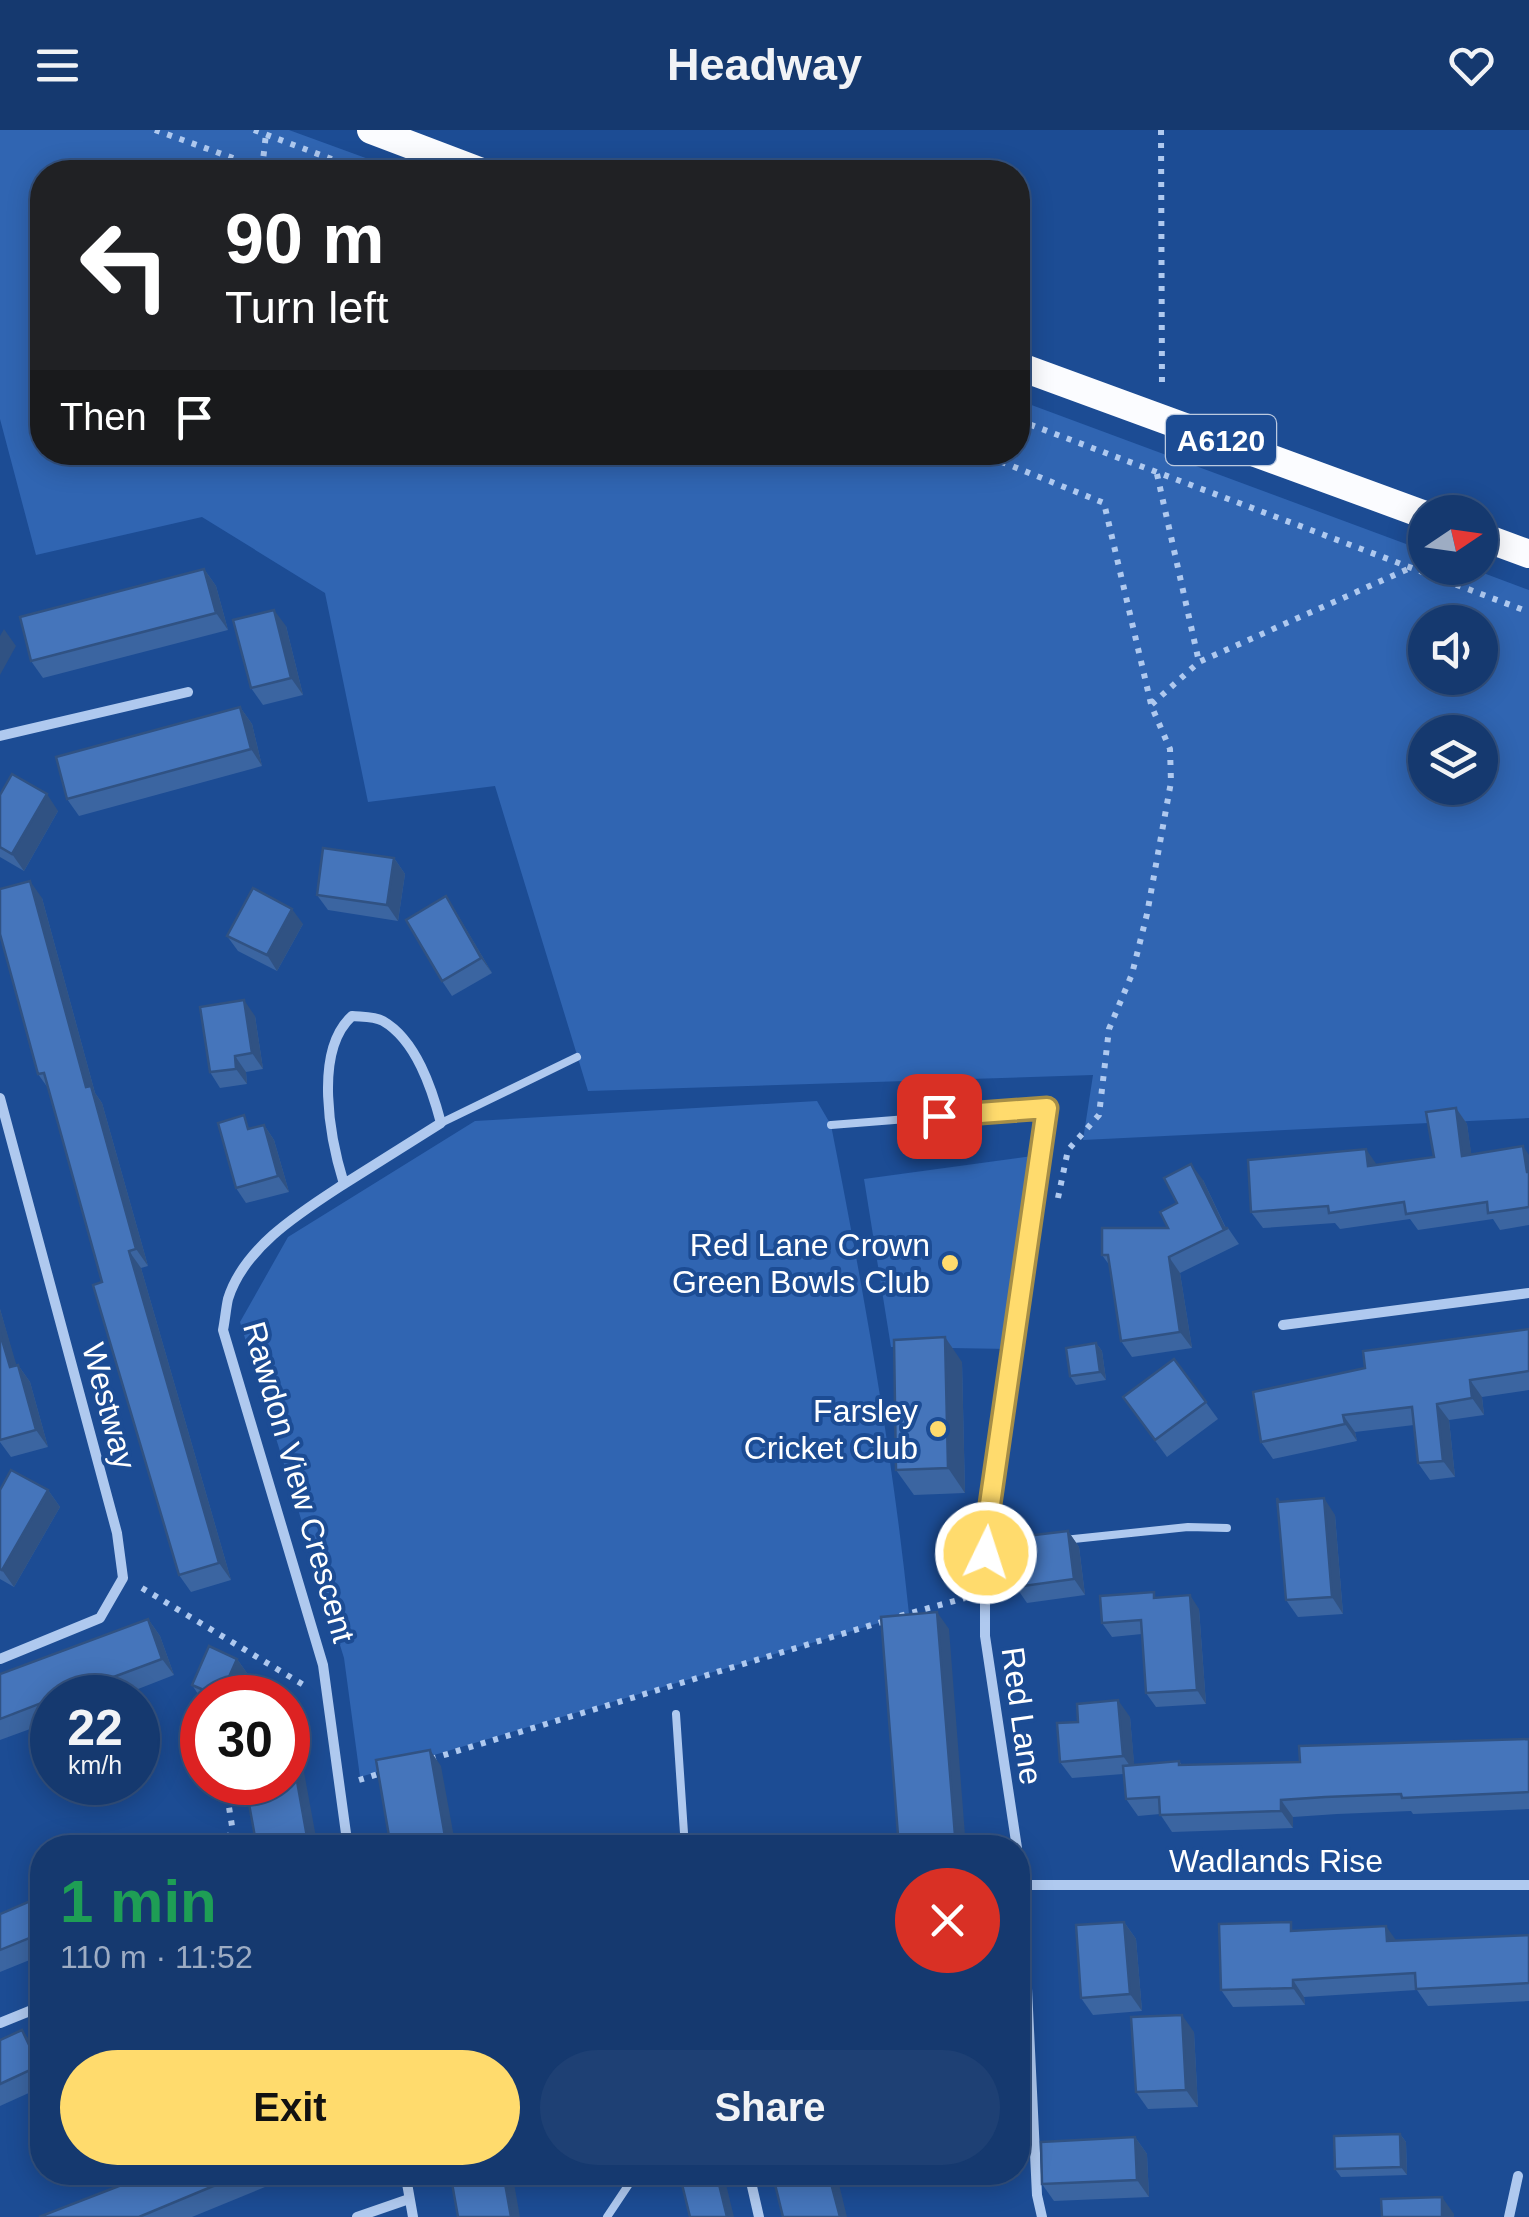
<!DOCTYPE html>
<meta charset="utf-8">
<style>
body{margin:0;font-family:Arial,sans-serif;background:#1e4074;color:#f1f3f6;height:100vh;display:flex;flex-direction:column;font-size:38px;white-space:nowrap}
*{box-sizing:border-box;margin:0}
p{font-size:32px;color:#9dacc3}
.icon{flex:none;width:55px;height:55px;fill:none;stroke:currentColor;stroke-width:2;stroke-linecap:round;stroke-linejoin:round}
.map{position:relative;flex:1;overflow:hidden}
.panel{position:absolute;left:30px;top:1705px;width:1000px;height:350px;display:flex;flex-direction:column;background:#15396f;border-radius:40px;box-shadow:0 5px 25px #0003,0 0 0 2px #345382}
.panel>*{flex:none}
.banner{position:absolute;left:30px;top:30px;width:1000px;height:305px;border-radius:40px;box-shadow:0 5px 25px #0003,0 0 0 2px #345382;background:#202124;color:#fff;overflow:hidden}
.needle{width:65px;rotate:77deg}
.fabs{position:absolute;left:1408px;top:365px;display:grid;gap:20px}
.fabs a{display:grid;place-items:center;width:90px;height:90px;border-radius:50%;background:#15396f;box-shadow:0 5px 25px #0003,0 0 0 2px #345382;font-size:50px}
.speed{position:absolute;left:30px;top:1545px;display:flex;gap:20px;font-size:50px;font-weight:700;text-align:center}
.speed>*{display:grid;place-content:center;width:130px;height:130px;border-radius:50%;background:#15396f;box-shadow:0 5px 25px #0003,0 0 0 2px #345382;line-height:1}
.speed small{font-size:25px;font-weight:400}
.speed .limit{border:15px solid #d22;background:#fff;color:#111}
.pin{position:absolute;display:grid;place-items:center;width:85px;height:85px;color:#fff;margin:-42px;border-radius:20px;box-shadow:0 5px 15px #0006}
.me{position:absolute;width:110px;margin:-55px;rotate:4deg;stroke-linejoin:round;filter:drop-shadow(0 0 8px #0008)}
.turn{display:flex;align-items:center;gap:35px;height:210px;padding:0 30px;font-size:45px}
.turn .icon{width:130px;height:130px;stroke-width:2.5}
.turn b{display:block;font-size:70px;line-height:85px}
.then{display:flex;align-items:center;height:95px;padding:0 30px;background:#0003;gap:20px;font-size:38px}
.round{display:grid;place-items:center;flex:none;width:105px;height:105px;border-radius:52px;background:#1e4074}
.overview{display:flex;align-items:center;justify-content:space-between;height:170px;padding:0 30px}
h1{font-size:60px;font-weight:600;line-height:75px;color:#1e9e55}
.primary-button{display:flex;gap:20px;margin-top:auto;padding:20px 30px}
.primary-button a{flex:1;height:115px;border-radius:60px;background:#ffdb6d;color:#111;font-size:40px;font-weight:600;line-height:115px;text-align:center}
.primary-button a+a{background:#1e4074;color:#f1f3f6}
header{display:flex;justify-content:space-between;align-items:center;height:130px;padding:0 30px;background:#15396f;font-size:45px;font-weight:600}
.map>svg:first-child{display:block}
.green{fill:#3065b2;fill-rule:evenodd}
.lines{fill:none;stroke-linecap:round;stroke-linejoin:round}
.path{stroke:#afc9ef;stroke-width:6;stroke-dasharray:5 8;stroke-linecap:butt}
.service{stroke:#afc9ef;stroke-width:8}
.minor{stroke:#afc9ef;stroke-width:10}
.trunk{stroke:#fbfcff;stroke-width:28}
.wall{fill:#3b65a1}
.shaded-wall{fill:#305283}
.building{fill:#4575bb;stroke:#305283;stroke-width:2.5}
.route-casing{stroke:#a68e47;stroke-width:25}
.route{stroke:#ffdb6d;stroke-width:18}
.poi-dot{fill:#ffdb6d;stroke:#1c4c94;stroke-width:4}
.labels{text-anchor:middle;dominant-baseline:central;stroke-width:8;stroke-linejoin:round;paint-order:stroke}
.shield{fill:#1c4c94;stroke:#bbc9df;stroke-width:2.5}
.shield-label{font-size:30px;font-weight:bold;fill:#fff}
.poi-label{font-size:32px;fill:#fff;stroke:#1c4c94;text-anchor:end}
.street-label{font-size:32px;fill:#fff;stroke:#1c4c94}
</style>
<header><svg class="icon" aria-label="menu" viewBox="0 0 24 24"><path d="M4 6h16M4 12h16M4 18h16"/></svg>Headway<svg class="icon" aria-label="heart" viewBox="0 0 24 24"><path d="M12 20l-8-8c-3-5 5-10 8-4 3-6 11-1 8 4z"/></svg></header>
<div class="map">
<svg width="1529" height="2087" viewBox="0 0 1529 2087">
<rect width="100%" height="100%" fill="#1c4c94"/>
<g class="green">
<path d="M0 0H289L404 42H42V322H1018V270L1425 421V438H1470L1529 460V988L1083 1010 1093 945 588 961 495 656 368 672 325 463 202 387 36 425 0 289ZM1425 492H1480V548H1425ZM1425 602H1480V658H1425Z"/>
<path d="M817 971 831 995C863 1158 892 1319 909 1484L360 1647 344 1528 240 1192 288 1107 475 991Z"/>
<path d="M1040 1025 1010 1219 891 1217 864 1049Z"/>
</g>
<g class="lines">
<g class="path">
<path d="M155 0 272 42"/>
<path d="M254 0 366 42"/>
<path d="M1161 0 1162 259"/>
<path d="M262 39 266 4"/>
<path d="M1018 290 1529 482"/>
<path d="M977 322 1104 373 1151 574"/>
<path d="M1157 344 1199 532"/>
<path d="M1058 1068 1068 1020 1099 985 1109 899 1132 844 1147 784 1171 652 1170 619 1151 575 1199 532 1408 439"/>
<path d="M142 1458 307 1557"/>
<path d="M900 1486 965 1468"/>
<path d="M431 1629 888 1490"/>
<path d="M359 1650 385 1642"/>
<path d="M225 1652 232 1696 227 1718"/>
</g>
<g class="service">
<path d="M441 993 577 927"/>
<path d="M831 995 1047 978 985 1402"/>
<path d="M1064 1410 1188 1397 1227 1398"/>
<path d="M986 1423 1020 1416"/>
<path d="M676 1584 685 1718"/>
<path d="M1018 1982H1033"/>
<path d="M607 2087 637 2042"/>
</g>
<g class="minor">
<path d="M0 606 188 562"/>
<path d="M0 968 117 1403 123 1448 100 1488 0 1529"/>
<path d="M344 1054 441 993C432 959 416 910 383 891 374 886 362 887 352 886 313 921 330 1009 344 1054 301 1082 244 1117 228 1169 226 1178 225 1190 223 1200L323 1535 348 1718"/>
<path d="M1283 1195 1529 1163"/>
<path d="M985 1402V1506L1017 1718"/>
<path d="M1018 1724 1022 1755 1037 2065 1042 2087"/>
<path d="M1022 1755H1529"/>
<path d="M0 1893 42 1876"/>
<path d="M405 2042 413 2087"/>
<path d="M751 2052 759 2087"/>
<path d="M357 2087 409 2069"/>
<path d="M1509 2087 1518 2046"/>
</g>
<g class="trunk">
<path d="M371 0 482 42"/>
<path d="M1018 236 1425 385"/>
<path d="M1480 406 1529 424"/>
</g>
</g>
<g class="wall">
<path d="M204 439 216 456 228 500 43 548 31 531Z"/>
<path d="M286 496 303 565 263 575 251 558Z"/>
<path d="M240 577 252 594 262 636 79 686 67 669Z"/>
<path d="M0 665 58 681 24 741 0 727Z"/>
<path d="M394 728 405 744 398 791 328 780 317 765Z"/>
<path d="M446 766 456 782 492 843 452 866 442 851Z"/>
<path d="M42 768 95 963 102 973 148 1136 141 1138 231 1450 191 1462 179 1445 102 1152 48 958 38 944Z"/>
<path d="M303 794 277 841 238 821 227 806Z"/>
<path d="M255 886 263 939 246 942 247 954 220 958 210 942Z"/>
<path d="M1456 978 1467 994 1471 1024 1529 1025V1095L1500 1100 1493 1089 1418 1100 1410 1089 1340 1099 1335 1093 1263 1098 1251 1082 1377 1035 1434 1027Z"/>
<path d="M264 995 274 1010 289 1062 246 1073 236 1058 253 998Z"/>
<path d="M1203 1050 1226 1098H1228L1239 1114 1180 1143 1192 1218 1132 1227 1121 1211 1110 1136 1102 1125 1168 1098 1177 1073Z"/>
<path d="M0 1179 16 1236 18 1235 30 1252 48 1317 11 1327 0 1312Z"/>
<path d="M1529 1199V1260L1482 1267 1484 1285 1449 1290 1455 1347 1430 1350 1418 1333 1414 1295 1355 1302 1357 1311 1273 1329 1261 1312 1365 1238Z"/>
<path d="M1096 1213 1102 1221 1106 1250 1076 1255 1070 1246Z"/>
<path d="M1174 1229 1218 1289 1167 1327 1123 1267Z"/>
<path d="M962 1232 965 1363 914 1365 896 1340Z"/>
<path d="M0 1360H48L60 1377 14 1457 0 1449Z"/>
<path d="M1279 1372 1335 1385 1343 1484 1298 1487 1286 1470Z"/>
<path d="M1068 1401 1079 1417 1085 1465 1027 1473 1016 1457Z"/>
<path d="M1158 1468 1199 1479 1206 1574 1156 1577 1146 1563 1142 1504 1112 1507 1102 1493Z"/>
<path d="M148 1489 160 1506 174 1545 115 1568H52V1591L0 1610V1544Z"/>
<path d="M237 1529 249 1546 239 1568H202V1570L192 1555Z"/>
<path d="M1130 1587 1134 1635 1179 1631 1182 1635 1300 1632 1529 1609V1679L1413 1684 1411 1681 1337 1684 1293 1687V1698L1172 1702 1160 1684 1138 1686 1126 1669 1123 1644 1072 1648 1060 1632Z"/>
<path d="M42 1766V1825L0 1842V1784Z"/>
<path d="M1124 1792 1136 1809 1142 1881 1093 1885 1081 1868Z"/>
<path d="M1297 1800 1396 1811 1529 1805V1871L1428 1876 1417 1860 1304 1867 1305 1875 1233 1877 1221 1860Z"/>
<path d="M1194 1902 1198 1977 1148 1979 1136 1962Z"/>
<path d="M0 1910 34 1916 42 1935V1957L0 1976Z"/>
<path d="M1400 2004 1406 2012 1407 2045 1341 2047 1335 2039Z"/>
<path d="M1135 2007 1147 2024 1149 2067 1054 2071 1042 2054Z"/>
<path d="M149 2042H311L284 2053 282 2050 192 2087H39L150 2044Z"/>
</g>
<g class="shaded-wall">
<path d="M204 439 216 456 228 500 216 483Z"/>
<path d="M274 480 286 496 303 565 291 548Z"/>
<path d="M4 499 16 516 0 545V506Z"/>
<path d="M240 577 252 594 262 636 251 619Z"/>
<path d="M47 664 58 681 24 741 12 724Z"/>
<path d="M394 728 405 744 398 791 387 775Z"/>
<path d="M30 751 42 768 95 963 102 973 148 1136 136 1119 86 957Z"/>
<path d="M446 766 456 782 492 843 481 828Z"/>
<path d="M292 779 303 794 277 841 267 825Z"/>
<path d="M244 870 255 886 263 939 252 923Z"/>
<path d="M235 926 246 942 247 954 236 939Z"/>
<path d="M1456 978 1467 994 1474 1042 1462 1026Z"/>
<path d="M264 995 274 1010 289 1062 278 1046Z"/>
<path d="M1523 1016 1529 1025V1045L1527 1042Z"/>
<path d="M1366 1019 1377 1035 1368 1036Z"/>
<path d="M1191 1034 1203 1050 1226 1099 1224 1100Z"/>
<path d="M129 1121 141 1138 231 1450 219 1433Z"/>
<path d="M1169 1127 1180 1143 1192 1218 1180 1202Z"/>
<path d="M0 1179 22 1254 10 1237 0 1203Z"/>
<path d="M945 1207 962 1232 965 1363 948 1338Z"/>
<path d="M1096 1213 1102 1221 1106 1250 1100 1242Z"/>
<path d="M18 1235 30 1252 48 1317 36 1300Z"/>
<path d="M1470 1250 1482 1267 1484 1285 1472 1268Z"/>
<path d="M1437 1274 1449 1290 1455 1347 1443 1331Z"/>
<path d="M1343 1285 1355 1302 1357 1311 1345 1294Z"/>
<path d="M48 1360 60 1377 14 1457 2 1440Z"/>
<path d="M1324 1368 1335 1385 1343 1484 1332 1467Z"/>
<path d="M1068 1401 1079 1417 1085 1465 1074 1449Z"/>
<path d="M1190 1465 1199 1479 1206 1574 1197 1560Z"/>
<path d="M937 1482 949 1499 966 1718H956Z"/>
<path d="M148 1489 160 1506 174 1545 162 1529Z"/>
<path d="M237 1529 249 1546 239 1568H220Z"/>
<path d="M1118 1570 1130 1587 1135 1643 1123 1626Z"/>
<path d="M288 1583 295 1593 318 1718H309L288 1601Z"/>
<path d="M430 1620 441 1636 456 1718H447Z"/>
<path d="M1281 1670 1293 1687V1698L1281 1681Z"/>
<path d="M1124 1792 1136 1809 1142 1881 1130 1864Z"/>
<path d="M1386 1796 1398 1813 1387 1811Z"/>
<path d="M1293 1850 1304 1867 1305 1875 1293 1858Z"/>
<path d="M1182 1885 1194 1902 1198 1977 1186 1960Z"/>
<path d="M22 1900 34 1916 42 1935V1942Z"/>
<path d="M1400 2004 1406 2012 1407 2045 1401 2037Z"/>
<path d="M1135 2007 1147 2024 1149 2067 1137 2050Z"/>
<path d="M503 2042H512L520 2087H511Z"/>
<path d="M716 2042H723L734 2087H727Z"/>
<path d="M828 2042H836L847 2087H840Z"/>
<path d="M1442 2067 1454 2084V2087H1442Z"/>
</g>
<g class="building">
<path d="M204 439 216 483 31 531 20 487Z"/>
<path d="M274 480 291 548 251 558 233 490Z"/>
<path d="M240 577 251 619 67 669 56 627Z"/>
<path d="M12 644 47 664 12 724 0 717V665Z"/>
<path d="M323 718 394 728 387 775 317 765Z"/>
<path d="M30 751 86 957 91 956 136 1119 129 1121 219 1433 179 1445 93 1155 102 1152 44 943 38 944 0 804V759Z"/>
<path d="M253 758 292 779 267 825 227 806Z"/>
<path d="M446 766 481 828 442 851 406 790Z"/>
<path d="M244 870 252 923 235 926 236 939 210 942 200 877Z"/>
<path d="M1456 978 1462 1026 1523 1016 1527 1042H1529V1077L1488 1083 1487 1072 1406 1084 1404 1072 1329 1083 1328 1076 1251 1082 1248 1030 1366 1019 1368 1036 1434 1027 1426 982Z"/>
<path d="M244 985 248 999 264 995 278 1046 236 1058 218 993Z"/>
<path d="M1191 1034 1223 1098H1228L1169 1127 1180 1202 1121 1211 1108 1125H1102V1098H1168L1160 1082 1177 1073 1164 1048Z"/>
<path d="M1529 1199V1241L1470 1250 1472 1268 1437 1274 1443 1331 1418 1333 1412 1277 1343 1285 1345 1294 1261 1312 1253 1262 1365 1238 1363 1221Z"/>
<path d="M0 1203 10 1237 18 1235 36 1300 0 1310Z"/>
<path d="M945 1207 948 1338 896 1340 894 1210Z"/>
<path d="M1096 1213 1100 1242 1070 1246 1066 1218Z"/>
<path d="M1174 1229 1206 1272 1155 1310 1123 1267Z"/>
<path d="M11 1340 48 1360 2 1440 0 1439V1360Z"/>
<path d="M1277 1368 1279 1372 1324 1368 1332 1467 1286 1470Z"/>
<path d="M1068 1401 1074 1449 1016 1457 1009 1408Z"/>
<path d="M1154 1462V1468L1190 1465 1197 1560 1146 1563 1141 1490 1102 1493 1100 1466Z"/>
<path d="M937 1482 956 1718H899L881 1487Z"/>
<path d="M148 1489 162 1529 57 1568H52V1569L0 1589V1544Z"/>
<path d="M209 1516 237 1529 220 1567 192 1555Z"/>
<path d="M1118 1570 1123 1626 1060 1632 1057 1593 1078 1592 1077 1574Z"/>
<path d="M288 1601 309 1718H257L245 1652H288Z"/>
<path d="M1529 1609V1662L1402 1668 1401 1664 1325 1667 1281 1670V1681L1160 1685 1159 1667 1126 1669 1123 1636 1179 1631V1635L1300 1632 1299 1616Z"/>
<path d="M430 1620 447 1718H391L376 1630Z"/>
<path d="M42 1766V1803L0 1820V1784Z"/>
<path d="M1124 1792 1130 1864 1081 1868 1076 1795Z"/>
<path d="M1291 1792V1801L1386 1796 1387 1811 1529 1805V1853L1416 1859 1415 1843 1293 1850V1858L1221 1860 1219 1794Z"/>
<path d="M1182 1885 1186 1960 1136 1962 1131 1887Z"/>
<path d="M22 1900 39 1936 0 1954V1910Z"/>
<path d="M1400 2004 1401 2037 1335 2039 1334 2006Z"/>
<path d="M1135 2007 1137 2050 1042 2054 1041 2012Z"/>
<path d="M149 2042H247L139 2087H39L150 2044Z"/>
<path d="M450 2042H503L511 2087H458Z"/>
<path d="M679 2042H716L727 2087H690Z"/>
<path d="M772 2042H828L840 2087H783Z"/>
<path d="M1442 2067V2087H1382L1381 2069Z"/>
</g>
<g class="lines">
<g class="route-casing">
<path id="route" d="M939 986 1047 978 986 1402V1423"/>
</g>
<use href="#route" class="route"/>
</g>
<g class="poi-dot">
<circle cx="950" cy="1133" r="10"/>
<circle cx="938" cy="1299" r="10"/>
</g>
<g class="labels">
<rect class="shield" x="1166" y="285" width="110" height="50" rx="8"/>
<g class="shield-label">
<text x="1221" y="310">A6120</text>
</g>
<g class="poi-label">
<text x="930" y="1115">Red Lane Crown<tspan x="930" dy="37">Green Bowls Club</tspan></text>
<text x="918" y="1281">Farsley<tspan x="918" dy="37">Cricket Club</tspan></text>
</g>
<g class="street-label">
<text transform="translate(109 1276) rotate(75)">Westway</text>
<text transform="translate(299 1352) rotate(74)">Rawdon View Crescent</text>
<text transform="translate(1022 1586) rotate(82)">Red Lane</text>
<text x="1276" y="1731">Wadlands Rise</text>
</g>
</g>
</svg>
<div class="fabs">
<a><svg class="needle" viewBox="-14 -14 28 28"><path d="M0-13l5 13h-10z" fill="#e53935"/><path d="M0 13l5-13h-10z" fill="#9dacc3"/></svg></a>
<a><svg class="icon" aria-label="sound" viewBox="0 0 24 24"><path d="M4 9h4l5-4v14l-5-4H4zM17 9q2 3 0 6"/></svg></a>
<a><svg class="icon" aria-label="layers" viewBox="0 0 24 24"><path d="M12 4l9 5-9 5-9-5zM3 14l9 5 9-5"/></svg></a>
</div>
<div class="speed"><div>22<small>km/h</small></div><div class="limit">30</div></div>
<div class="pin" style="left:939px;top:986px;background:#d93025"><svg class="icon" aria-label="arrive" viewBox="0 0 24 24"><path d="M6 21V4h12l-3 4 3 4H6"/></svg></div>
<svg class="me" style="left:986px;top:1423px" viewBox="-20 -20 40 40"><circle r="17" fill="#ffdb6d" stroke="#fff" stroke-width="3"/><path d="M0-11L8 9 0 5-8 9z" fill="#fff"/></svg>
<div class="banner">
<div class="turn"><svg class="icon" aria-label="left" viewBox="0 0 24 24"><path d="M17 20v-9H6M10 6l-5 5 5 5"/></svg><div><b>90 m</b>Turn left</div></div>
<div class="then">Then<svg class="icon" aria-label="arrive" viewBox="0 0 24 24"><path d="M6 21V4h12l-3 4 3 4H6"/></svg></div>
</div>
<section class="panel">
<div class="overview"><div><h1>1 min</h1><p>110 m · 11:52</p></div><a class="round" style="background:#d93025;color:#fff"><svg class="icon" aria-label="close" viewBox="0 0 24 24"><path d="M6 6l12 12M18 6L6 18"/></svg></a></div>
<div class="primary-button"><a>Exit</a><a>Share</a></div>
</section>
</div>
